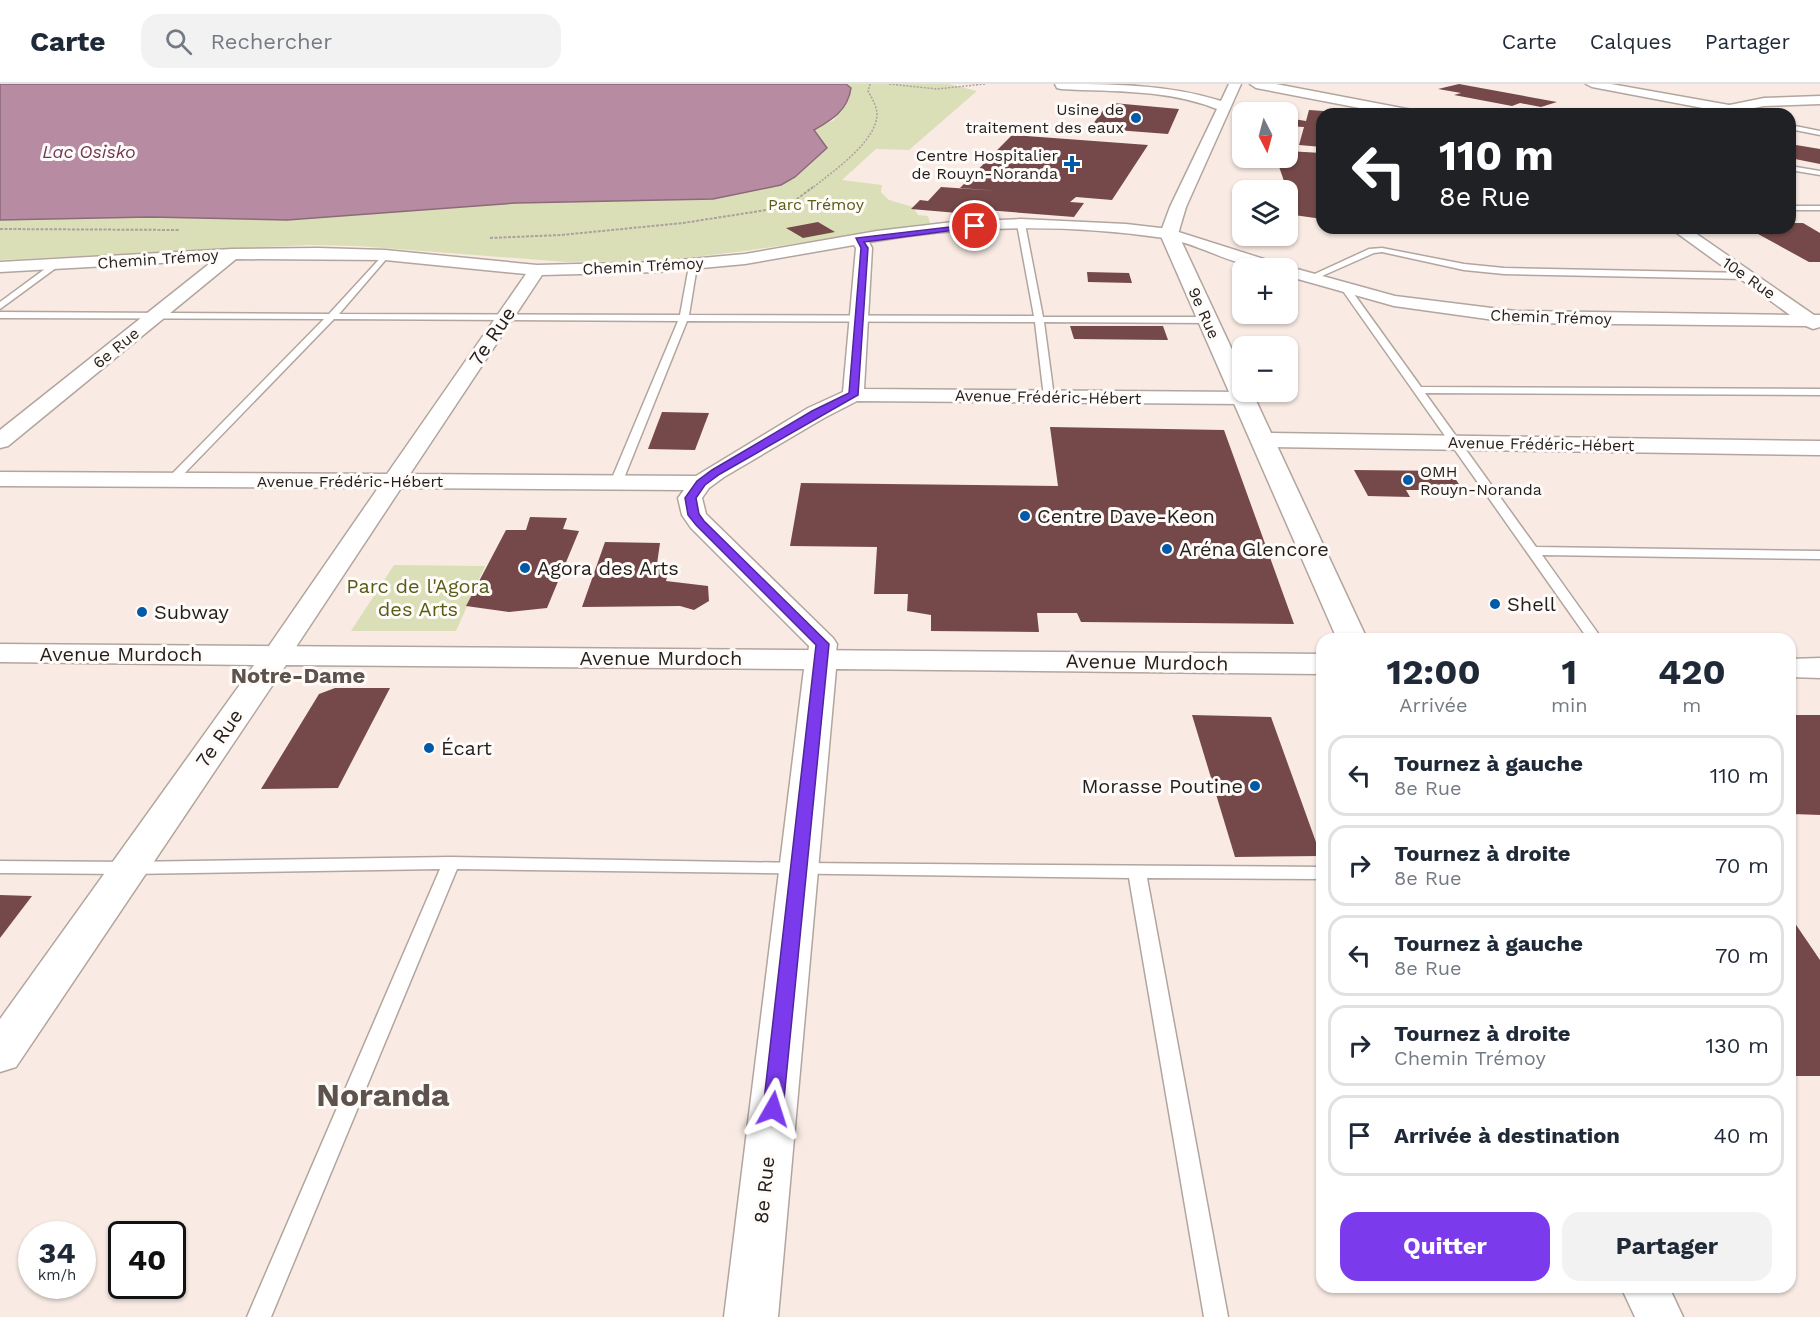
<!DOCTYPE html>
<html lang="fr">
<meta charset="utf-8">
<style>
body{margin:0;font-family:"Work Sans",sans-serif;background:#f2f2f3;color:#1f2937;height:100vh;display:flex;flex-direction:column;font-size:22px;white-space:nowrap}
*{box-sizing:border-box;margin:0}
p{font-size:20px;color:#747a83}
.icon{flex:none;width:33px;height:33px;fill:none;stroke:currentColor;stroke-width:2;stroke-linecap:round;stroke-linejoin:round}
.map{position:relative;flex:1;overflow:hidden}
.sheet{position:absolute;left:1316px;top:549px;width:480px;height:660px;display:flex;flex-direction:column;background:#fff;border-radius:18px;box-shadow:0 2px 4px #0004}
.sheet>*{flex:none}
.top-card{position:absolute;left:1316px;top:24px;width:480px;height:126px;border-radius:18px;box-shadow:0 2px 4px #0004;background:#202124;color:#fff;overflow:hidden}
.needle{width:39px;rotate:174deg}
.tools{position:absolute;left:1232px;top:18px;display:grid;gap:12px}
.tools a{display:grid;place-items:center;width:66px;height:66px;border-radius:12px;background:#fff;box-shadow:0 2px 4px #0004;font-size:30px}
.speed{position:absolute;left:18px;top:1137px;display:flex;gap:12px;font-size:30px;font-weight:700;text-align:center}
.speed>*{display:grid;place-content:center;width:78px;height:78px;border-radius:50%;background:#fff;box-shadow:0 2px 4px #0004;line-height:1}
.speed small{font-size:15px;font-weight:400}
.speed .limit{border:3px solid #111;border-radius:9px;background:#fff;color:#111}
.pin{position:absolute;display:grid;place-items:center;width:51px;height:51px;color:#fff;margin:-26px;border:3px solid #fff;border-radius:50%;box-shadow:0 2px 6px #0007}
.me{position:absolute;width:66px;margin:-33px;rotate:6deg;stroke-linejoin:round;filter:drop-shadow(0 0 4px #0008)}
.turn{display:flex;align-items:center;gap:21px;height:126px;padding:0 24px;font-size:27px}
.turn .icon{width:78px;height:78px;stroke-width:2.5}
.turn b{display:block;font-size:42px;line-height:51px}
.eta{display:flex;justify-content:space-evenly;align-items:center;height:102px;text-align:center}
.eta b{font-size:36px;font-weight:700;line-height:42px}
.button{display:flex;gap:12px;margin-top:auto;padding:12px 24px}
.button a{flex:1;height:69px;border-radius:18px;background:#7c3aed;color:#fff;font-size:24px;font-weight:700;line-height:69px;text-align:center}
.button a+a{background:#f2f2f3;color:#1f2937}
ul{padding:0;list-style:none}
li{display:flex;align-items:center;gap:18px;height:81px;margin:0 12px 9px;padding:0 12px;border:3px solid #e0e1e3;border-radius:18px}
li div{flex:1}
li b{display:block;font-size:22px}
li em{font-style:normal}
header{display:flex;align-items:center;gap:36px;box-sizing:border-box;height:84px;padding:0 30px;background:#fff;border-bottom:2px solid #e0e1e3}
header strong{font-size:28px}
nav{display:flex;gap:33px;margin-inline-start:auto;font-size:21px}
.search{width:420px;height:54px;background:#f2f2f3;display:flex;align-items:center;gap:15px;box-sizing:border-box;padding:0 21px;border-radius:18px;color:#747a83;font-size:22px}
.map>svg:first-child{display:block}
.green{fill:#dbdfb8}
.water{fill:#b78ba1;stroke:#8b6a79;stroke-width:1.5}
.building{fill:#754949}
.lines{fill:none;stroke-linecap:round;stroke-linejoin:round}
.lane-casing{stroke:#b2a59e;stroke-width:3}
.street-casing{stroke:#b2a59e;stroke-width:3}
.secondary-casing{stroke:#b2a59e;stroke-width:3}
.path-far1{stroke:#aca19c;stroke-width:1.5;stroke-dasharray:2 1.5;stroke-linecap:butt}
.path{stroke:#aca19c;stroke-width:2;stroke-dasharray:3 1.5;stroke-linecap:butt}
.lane{fill:#fff;fill-rule:evenodd}
.street{fill:#fff;fill-rule:evenodd}
.secondary{fill:#fff;fill-rule:evenodd}
.route{fill:#7c3aed;stroke:#51269a;stroke-width:1.5}
.poi-dot{fill:#005aa7;stroke:#fefbf9;stroke-width:2}
.labels{text-anchor:middle;dominant-baseline:central;stroke-width:6;stroke-linejoin:round;paint-order:stroke}
.far-poi-label{font-size:16px;fill:#231e1c;stroke:#fefbf9;text-anchor:end}
.far-park-label{font-size:16px;fill:#585c16;stroke:#fefbf9}
.far-street-label{font-size:16px;fill:#231e1c;stroke:#fefbf9}
.far-water-label{font-size:18px;font-style:italic;fill:#703757;stroke:#fefbf9}
.street-label{font-size:20px;fill:#231e1c;stroke:#fefbf9}
.poi-label{font-size:20px;fill:#231e1c;stroke:#fefbf9;text-anchor:start}
.park-label{font-size:20px;fill:#585c16;stroke:#fefbf9}
.quarter-label{font-size:22px;font-weight:bold;fill:#5d524c;stroke:#fefbf9}
.near-district-label{font-size:32px;font-weight:bold;fill:#5d524c;stroke:#fefbf9}
</style>
<header>
<strong>Carte</strong>
<div class="search"><svg class="icon" aria-label="search" viewBox="0 0 24 24"><circle cx="10" cy="10" r="6"/><path d="M15 15l6 6"/></svg>Rechercher</div>
<nav><a>Carte</a><a>Calques</a><a>Partager</a></nav>
</header>
<div class="map">
<svg width="1820" height="1233" viewBox="0 0 1820 1233">
<rect width="100%" height="100%" fill="#f9ebe4"/>
<g class="green">
<path d="M846 0H949L977 7 909 66 876 65 842 96 882 101 881 108 889 116 913 123 918 131 928 132 930 139 745 167 668 176 566 178 357 162 309 161 0 176V136L150 133 287 136 516 119 713 115 814 46 834 36 849 14 851 4Z"/>
<path d="M394 481 485 482 456 547H351Z"/>
</g>
<path class="water" d="M0 0H846L851 4C848 26 832 36 814 46L827 64 795 93 781 101 713 115 516 119 287 136 150 133 0 136Z"/>
<g class="building">
<path d="M1459 0 1557 18 1541 23 1520 19 1512 22 1454 11 1461 9 1438 5Z"/>
<path d="M1113 19 1179 25 1168 50 1090 44 1104 25Z"/>
<path d="M1309 26 1338 28 1322 30V63L1299 61 1304 43 1287 42V34L1306 37Z"/>
<path d="M1012 51 1148 61 1112 116 1076 113 1070 118 1084 119 1074 133 973 125 969 130 911 125 920 116 928 117 941 103 999 107 960 104Z"/>
<path d="M1790 60 1820 65V80L1790 74Z"/>
<path d="M1287 67 1322 69V120L1316 125 1322 126V135L1287 130V106H1283L1284 97 1276 74H1287Z"/>
<path d="M818 138 835 148 803 154 786 144Z"/>
<path d="M1790 139H1803L1820 149V178H1809L1747 144H1790Z"/>
<path d="M1087 188 1129 189 1132 199 1088 198Z"/>
<path d="M1070 242H1163L1168 256 1074 255Z"/>
<path d="M662 328 709 329 695 366 648 365Z"/>
<path d="M1050 343 1224 346 1294 540 1081 538 1077 529H1037L1039 548 931 547V531L907 527 908 510H874L877 463 790 462 801 399 1058 402Z"/>
<path d="M1354 386 1450 387 1463 406H1406L1410 413 1368 412Z"/>
<path d="M530 433 567 434 563 445 579 447 547 524 509 528 466 522 506 446H526Z"/>
<path d="M605 458 660 459 657 480 671 479 666 497 708 502 709 517 694 526 680 522 582 523Z"/>
<path d="M335 604H390L338 704 261 705 319 610Z"/>
<path d="M1192 631 1271 633 1321 772 1235 773Z"/>
<path d="M1790 631H1820V731L1793 730 1790 726Z"/>
<path d="M0 811 32 812 0 854Z"/>
<path d="M1790 832 1820 876V992H1790Z"/>
</g>
<g class="lines">
<g class="lane-casing">
<g id="lane">
<path d="M1790 41 1820 47V51L1790 45Z"/>
<path d="M1790 82 1820 87V91L1790 86Z"/>
<rect x="1790" y="122" width="30" height="4"/>
<path d="M1021 138 1025 140 1043 233H1208L1213 236 1208 239 1044 238 1054 313 1049 316 1044 313 1035 238 687 237 622 399 616 403 610 399 678 237 334 235 176 398 172 400 166 396 168 394 324 235 0 234V228L329 230 385 169H388V173L339 230 680 231 689 182 693 179 697 182 689 231 1034 232 1017 140Z"/>
<path d="M1382 164 1464 180 1504 184 1746 189 1750 192 1746 195 1504 190 1464 186 1382 168 1374 169 1313 196 1306 194 1369 165Z"/>
<path d="M53 179 60 181 0 225V218Z"/>
<path d="M1343 203H1349L1421 303 1820 305V311L1425 309 1536 463 1820 467V475L1542 471 1602 555H1588L1343 207Z"/>
<path d="M451 773 799 779 1322 783V795L1147 794 1228 1233H1204L1129 794 457 785 271 1233H247L440 785 129 790 0 789V777L129 778Z"/>
</g>
</g>
<g class="street-casing">
<g id="street">
<path d="M1586 0H1611L1729 21 1735 25 1729 29 1592 3Z"/>
<path d="M1021 135 1126 140 1169 145 1286 182 1395 212 1516 227 1790 231 1670 144H1688L1814 231H1820V243L1813 245 1806 242 1516 239 1394 222 1287 192V184C1280 184 1272 185 1264 184 1230 181 1198 159 1164 154 1067 140 965 141 869 158L872 164 864 305 1243 308 1250 310 1253 314 1250 318 1243 320 857 317 824 334 724 393 709 404 702 414 706 430 833 554 837 560 835 576 831 582 821 585 811 582 807 576 809 562 691 444 682 431 678 414 684 406 401 404 286 578 276 581 266 578 262 572 378 404 0 402V388L387 390 526 190 385 176 236 175 8 362 0 364V346L214 176 0 188V178L232 165 318 164 385 166 537 181 658 178 745 170 877 147 953 138ZM854 161 856 164 843 308 808 324 696 392 410 390 542 191 658 188 745 180Z"/>
<path d="M1262 349 1820 357V371L1262 363 1254 361 1251 356 1254 351Z"/>
<path d="M1621 1203H1669L1683 1233H1635Z"/>
</g>
</g>
<g class="secondary-casing">
<g id="secondary">
<path d="M1055 0C1111 0 1168 0 1221 17L1229 0H1241L1186 123 1178 150 1242 287V308H1252L1367 555H1337L1160 150 1170 123 1217 25C1167 5 1114 8 1061 5L1057 4Z"/>
<path d="M1250 0H1276L1412 26 1419 30H1391L1256 4Z"/>
<path d="M1820 12V20L1764 22 1725 30H1698L1705 26 1764 14Z"/>
<path d="M0 560 1322 570V590L836 585 778 1233H724L804 585 286 581 16 983 0 988V935L254 581 0 578Z"/>
<path d="M1820 574V594L1790 593V575Z"/>
</g>
</g>
<g class="path-far1">
<path d="M889 0 937 5 985 0"/>
<path d="M811 105C832 88 878 57 877 29 876 21 872 14 868 7L870 0"/>
</g>
<g class="path">
<path d="M0 145 180 146"/>
<path d="M490 154 561 151 683 139 773 125 793 118 813 103"/>
</g>
<use href="#lane" class="lane"/>
<use href="#street" class="street"/>
<use href="#secondary" class="secondary"/>
</g>
<path class="route" d="M975 140 978 143 864 158 868 164 858 311 720 390 705 401 696 414 699 430 704 437 829 560 783 1025 780 1031 773 1033 766 1031 763 1025 816 561 696 441 688 431 685 414 697 397 712 386 812 327 849 309 861 164 856 154Z"/>
<g class="poi-dot">
<circle cx="1136" cy="34" r="6"/>
<path d="M1069 71h6v6h6v6h-6v6h-6v-6h-6v-6h6z"/>
<circle cx="1408" cy="396" r="6"/>
<circle cx="1025" cy="432" r="6"/>
<circle cx="1167" cy="465" r="6"/>
<circle cx="525" cy="484" r="6"/>
<circle cx="1495" cy="520" r="6"/>
<circle cx="142" cy="528" r="6"/>
<circle cx="429" cy="664" r="6"/>
<circle cx="1255" cy="702" r="6"/>
</g>
<g class="labels">
<g class="far-poi-label">
<text x="1124" y="25">Usine de<tspan x="1124" dy="18">traitement des eaux</tspan></text>
<text x="1058" y="71">Centre Hospitalier<tspan x="1058" dy="18">de Rouyn-Noranda</tspan></text>
<text x="1420" y="387" text-anchor="start">OMH<tspan x="1420" dy="18">Rouyn-Noranda</tspan></text>
</g>
<g class="far-park-label">
<text x="816" y="120">Parc Trémoy</text>
</g>
<g class="far-street-label">
<text transform="translate(158 175) rotate(-4)">Chemin Trémoy</text>
<text transform="translate(643 182) rotate(-3)">Chemin Trémoy</text>
<text transform="translate(1749 194) rotate(35)">10e Rue</text>
<text transform="translate(1204 229) rotate(66)">9e Rue</text>
<text transform="translate(1551 233) rotate(2)">Chemin Trémoy</text>
<text transform="translate(116 264) rotate(-39)">6e Rue</text>
<text transform="translate(1048 313) rotate(1)">Avenue Frédéric-Hébert</text>
<text transform="translate(1541 360) rotate(1)">Avenue Frédéric-Hébert</text>
<text x="350" y="397">Avenue Frédéric-Hébert</text>
</g>
<g class="far-water-label">
<text x="89" y="67">Lac Osisko</text>
</g>
<g class="street-label">
<text transform="translate(492 252) rotate(-56)">7e Rue</text>
<text x="121" y="570">Avenue Murdoch</text>
<text x="661" y="574">Avenue Murdoch</text>
<text transform="translate(1147 578) rotate(1)">Avenue Murdoch</text>
<text transform="translate(219 654) rotate(-55)">7e Rue</text>
<text transform="translate(764 1106) rotate(-84)">8e Rue</text>
</g>
<g class="poi-label">
<text x="1037" y="432">Centre Dave-Keon</text>
<text x="1179" y="465">Aréna Glencore</text>
<text x="537" y="484">Agora des Arts</text>
<text x="1507" y="520">Shell</text>
<text x="154" y="528">Subway</text>
<text x="441" y="664">Écart</text>
<text x="1243" y="702" text-anchor="end">Morasse Poutine</text>
</g>
<g class="park-label">
<text x="418" y="502">Parc de l'Agora<tspan x="418" dy="23">des Arts</tspan></text>
</g>
<g class="quarter-label">
<text x="298" y="591">Notre-Dame</text>
</g>
<g class="near-district-label">
<text x="383" y="1011">Noranda</text>
</g>
</g>
</svg>
<div class="tools">
<a><svg class="needle" viewBox="-14 -14 28 28"><path d="M0-13l5 13h-10z" fill="#e53935"/><path d="M0 13l5-13h-10z" fill="#747a83"/></svg></a>
<a><svg class="icon" aria-label="layers" viewBox="0 0 24 24"><path d="M12 4l9 5-9 5-9-5zM3 14l9 5 9-5"/></svg></a>
<a>+</a>
<a>−</a>
</div>
<div class="speed"><div>34<small>km/h</small></div><div class="limit">40</div></div>
<div class="pin" style="left:975px;top:142px;background:#d93025"><svg class="icon" aria-label="arrive" viewBox="0 0 24 24"><path d="M6 21V4h12l-3 4 3 4H6"/></svg></div>
<svg class="me" style="left:773px;top:1025px" viewBox="-20 -20 40 40"><path d="M0-17L14 15 0 8-14 15z" fill="#7c3aed" stroke="#fff" stroke-width="4"/></svg>
<div class="top-card">
<div class="turn"><svg class="icon" aria-label="left" viewBox="0 0 24 24"><path d="M17 20v-9H6M10 6l-5 5 5 5"/></svg><div><b>110 m</b>8e Rue</div></div>
</div>
<section class="sheet">
<div class="eta">
<div><b>12:00</b><p>Arrivée</p></div>
<div><b>1</b><p>min</p></div>
<div><b>420</b><p>m</p></div>
</div>
<ul>
<li><svg class="icon" aria-label="left" viewBox="0 0 24 24"><path d="M17 20v-9H6M10 6l-5 5 5 5"/></svg><div><b>Tournez à gauche</b><p>8e Rue</p></div><em>110 m</em></li>
<li><svg class="icon" aria-label="right" viewBox="0 0 24 24"><path d="M7 20v-9h11M14 6l5 5-5 5"/></svg><div><b>Tournez à droite</b><p>8e Rue</p></div><em>70 m</em></li>
<li><svg class="icon" aria-label="left" viewBox="0 0 24 24"><path d="M17 20v-9H6M10 6l-5 5 5 5"/></svg><div><b>Tournez à gauche</b><p>8e Rue</p></div><em>70 m</em></li>
<li><svg class="icon" aria-label="right" viewBox="0 0 24 24"><path d="M7 20v-9h11M14 6l5 5-5 5"/></svg><div><b>Tournez à droite</b><p>Chemin Trémoy</p></div><em>130 m</em></li>
<li><svg class="icon" aria-label="arrive" viewBox="0 0 24 24"><path d="M6 21V4h12l-3 4 3 4H6"/></svg><div><b>Arrivée à destination</b></div><em>40 m</em></li>
</ul>
<div class="button"><a>Quitter</a><a>Partager</a></div>
</section>
</div>
